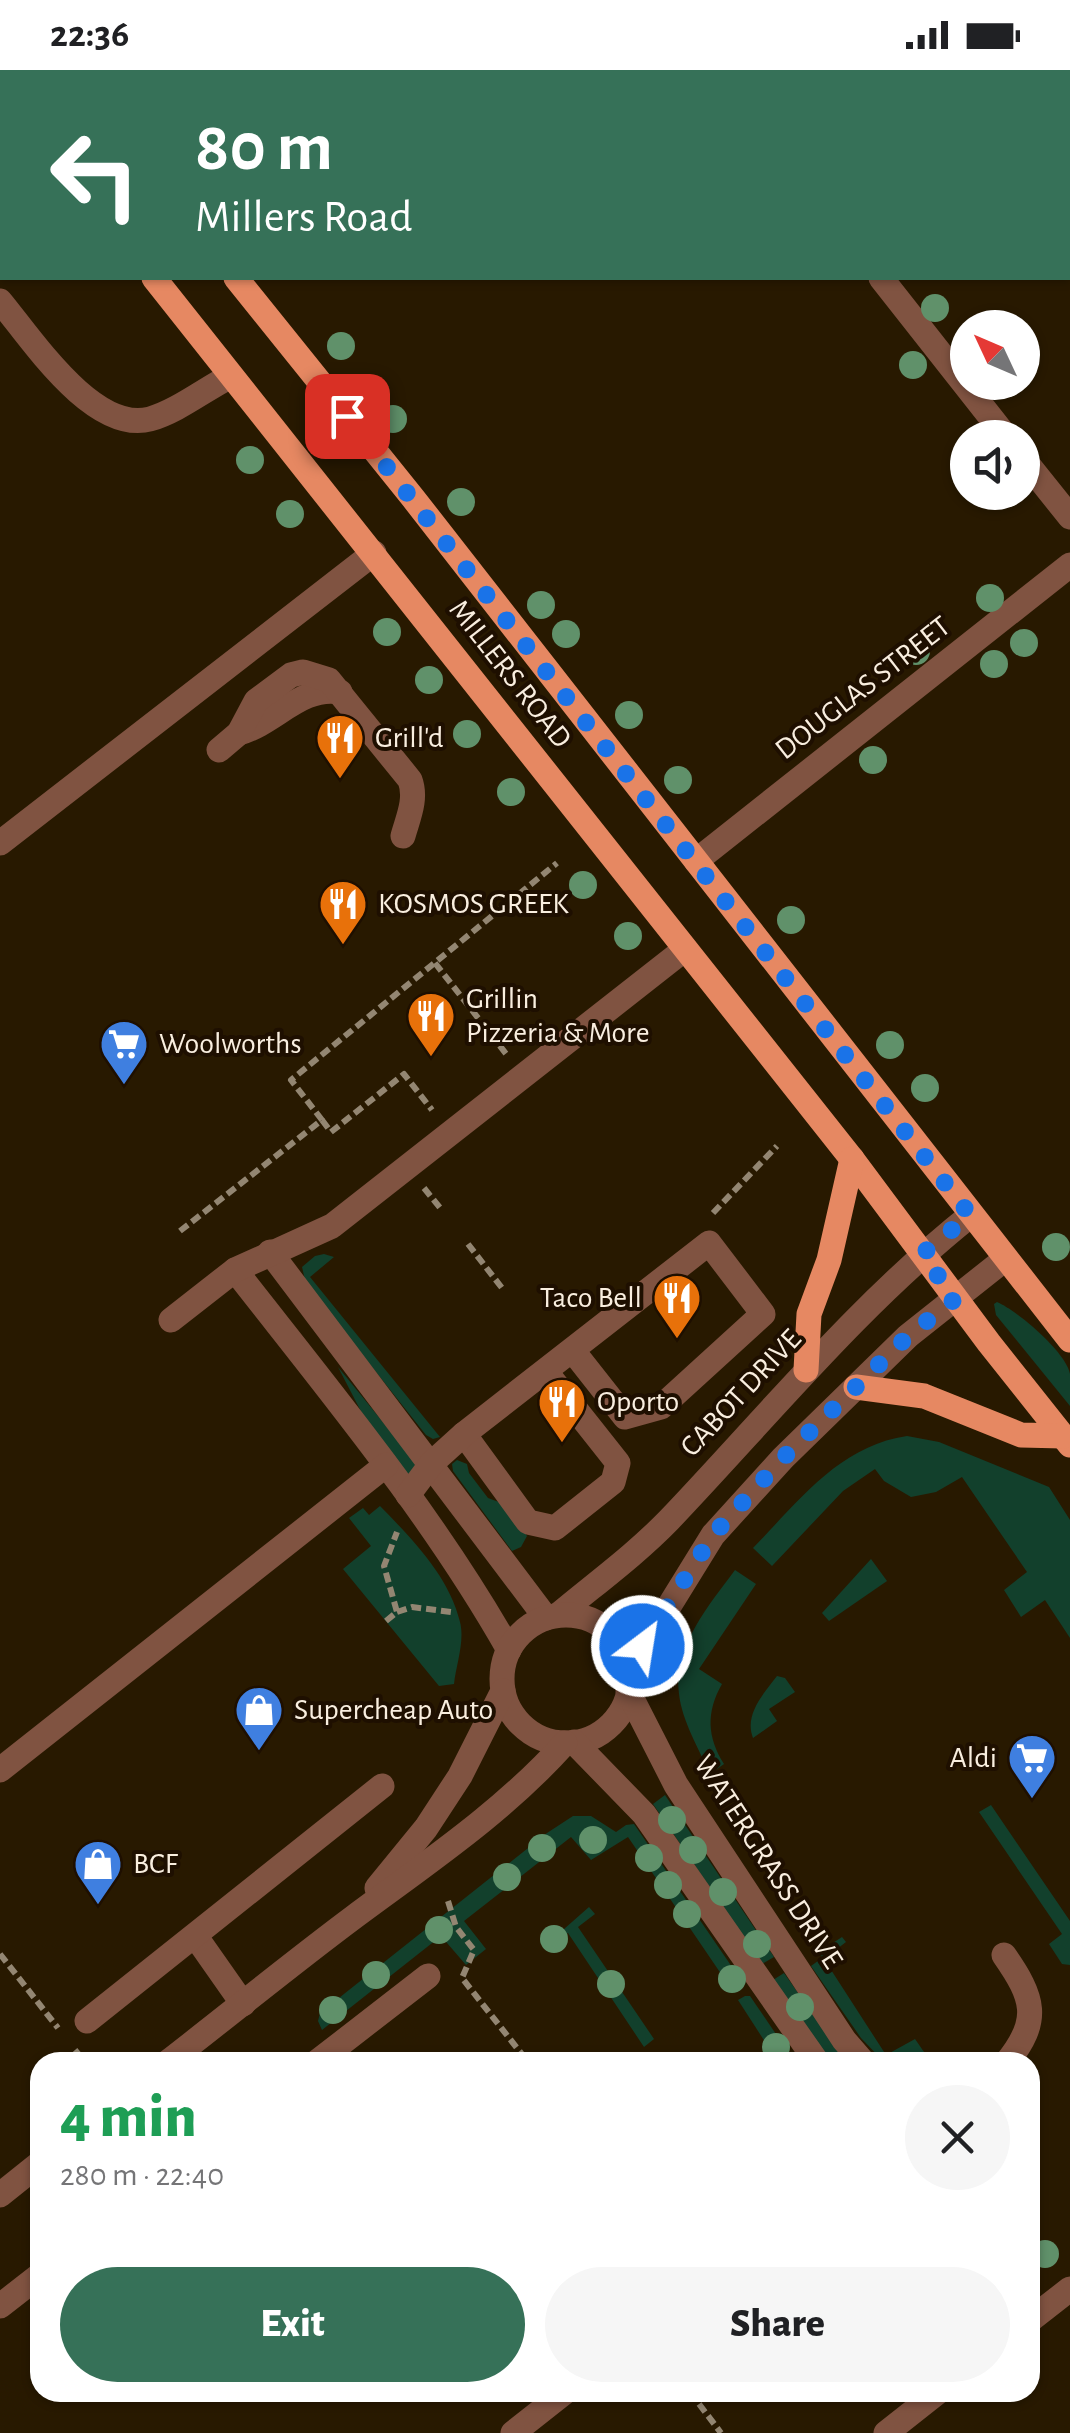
<!DOCTYPE html>
<meta charset="utf-8">
<style>
body{margin:0;font-family:"Alegreya Sans",sans-serif;background:#f6f6f6;color:#202124;height:100vh;display:flex;flex-direction:column;font-size:38px;white-space:nowrap}
*{box-sizing:border-box;margin:0}
p{font-size:32px;color:#757577}
.icon{flex:none;width:55px;height:55px;fill:none;stroke:currentColor;stroke-width:2;stroke-linecap:round;stroke-linejoin:round}
.map{position:relative;flex:1;overflow:hidden}
.side{position:absolute;left:30px;top:1982px;width:1010px;height:350px;display:flex;flex-direction:column;background:#fff;border-radius:30px;box-shadow:0 2px 8px #0004}
.side>*{flex:none}
.top-card{position:absolute;left:0px;top:0px;width:1070px;height:210px;box-shadow:0 2px 8px #0004;background:#367158;color:#fff;overflow:hidden}
.needle{width:65px;rotate:314deg}
.controls{position:absolute;left:950px;top:240px;display:grid;gap:20px}
.controls a{display:grid;place-items:center;width:90px;height:90px;border-radius:50%;background:#fff;box-shadow:0 2px 8px #0004;font-size:50px}
.pin{position:absolute;display:grid;place-items:center;width:85px;height:85px;color:#fff;margin:-42px;border-radius:20px;box-shadow:0 5px 15px #0006}
.me{position:absolute;width:110px;margin:-55px;rotate:31deg;stroke-linejoin:round;filter:drop-shadow(0 0 8px #0008)}
.turn{display:flex;align-items:center;gap:35px;height:210px;padding:0 30px;font-size:45px}
.turn .icon{width:130px;height:130px;stroke-width:2.5}
.turn b{display:block;font-size:70px;line-height:85px}
.round{display:grid;place-items:center;flex:none;width:105px;height:105px;border-radius:52px;background:#f6f6f6}
.overview{display:flex;align-items:center;justify-content:space-between;height:170px;padding:0 30px}
h1{font-size:60px;font-weight:800;line-height:75px;color:#1e9e55}
.button{display:flex;gap:20px;margin-top:auto;padding:20px 30px}
.button a{flex:1;height:115px;border-radius:60px;background:#367158;color:#fff;font-size:40px;font-weight:800;line-height:115px;text-align:center}
.button a+a{background:#f6f6f6;color:#202124}
.status{display:flex;justify-content:space-between;align-items:center;height:70px;padding:0 50px;background:#fff;direction:ltr}
.status svg{height:28px;fill:currentColor}
.map>svg:first-child{display:block}
.green{fill:#12402c}
.lines{fill:none;stroke-linecap:round;stroke-linejoin:round}
.path{stroke:#938672;stroke-width:6;stroke-dasharray:10 5;stroke-linecap:butt}
.minor{stroke:#805341;stroke-width:25}
.major{stroke:#e68862;stroke-width:25}
.tree{fill:#60916a}
.route{stroke:#1a73e8;stroke-width:18;stroke-dasharray:0 32.4}
.labels{text-anchor:middle;dominant-baseline:central;stroke-width:8;stroke-linejoin:round;paint-order:stroke}
.street-label{font-size:30px;fill:#f9eedf;stroke:#1e0f00}
.poi-label{font-size:30px;fill:#f9eedf;stroke:#1e0f00;text-anchor:start}
</style>
<div class="status"><b>22:36</b><svg viewBox="0 0 49 12"><path d="M0 12V9h3v3zM5 12V6h3v6zM10 12V3h3v9zM15 12V0h3v12zM26 1h20v11H26zM47 4h2v5h-2z"/></svg></div>
<div class="map">
<svg width="1070" height="2363" viewBox="0 0 1070 2363">
<rect width="100%" height="100%" fill="#281900"/>
<g class="green">
<path d="M324 1184 334 1187 310 1207 440 1367 433 1369 426 1365 306 1214 302 1197 315 1186Z"/>
<path d="M997 1232C1018 1241 1066 1282 1070 1304 1070 1313 1070 1326 1070 1336L996 1245 994 1234Z"/>
<path d="M338 1297 418 1395 410 1408 366 1351Z"/>
<path d="M907 1366 939 1372 1049 1417 1070 1450V1568L1045 1530 1021 1547 1004 1520 1027 1502 962 1407 936 1422 911 1427 884 1411 875 1399 843 1421 772 1496 753 1478C799 1431 839 1376 907 1366Z"/>
<path d="M457 1390 467 1394 469 1403 488 1428 504 1434 527 1466 521 1477 512 1481 453 1401 452 1394Z"/>
<path d="M380 1436C412 1469 449 1506 460 1552 465 1571 456 1595 454 1614L439 1616 343 1499 371 1476 349 1448 363 1438 369 1445Z"/>
<path d="M871 1489 887 1511 829 1551 822 1543Z"/>
<path d="M735 1500 756 1514 699 1599 722 1614C706 1642 707 1667 724 1694L710 1704C699 1679 682 1651 679 1624 673 1577 709 1535 735 1500Z"/>
<path d="M777 1606 785 1608 795 1622 769 1639 777 1651 753 1668C744 1645 763 1624 777 1606Z"/>
<path d="M665 1725 774 1887 762 1894 653 1734Z"/>
<path d="M991 1735 1070 1851V1895L1062 1894 1049 1874 1062 1864 979 1742Z"/>
<path d="M573 1746H591L616 1762 626 1755 634 1754 743 1913 732 1920 628 1767 591 1790 571 1767 464 1851 486 1879 466 1895 441 1866 322 1960 318 1951 320 1943 547 1763Z"/>
<path d="M589 1837 595 1844 578 1857 654 1969 644 1977 568 1863 547 1874Z"/>
<path d="M842 1867 846 1872 824 1889 886 1985 915 1969 931 1992H884L861 1968 811 1896 822 1888 819 1882Z"/>
<path d="M784 1903 847 1992H829L773 1910Z"/>
<path d="M745 1926H750L795 1992H778L738 1930Z"/>
</g>
<g class="lines">
<g class="path">
<path d="M435 893 507 985"/>
<path d="M322 1050 331 1062 404 1004 432 1040"/>
<path d="M424 1118 441 1139"/>
<path d="M713 1143 777 1076"/>
<path d="M180 1161 322 1050 291 1010 557 793"/>
<path d="M468 1174 502 1218"/>
<path d="M397 1542 412 1537 451 1542"/>
<path d="M386 1551 397 1542 384 1496 397 1462"/>
<path d="M448 1831 456 1857 474 1880 462 1908 528 1992"/>
<path d="M0 1884 58 1958"/>
<path d="M75 1980 85 1992"/>
<path d="M690 2322 721 2363"/>
</g>
<g class="minor">
<path d="M716 0 718 2"/>
<path d="M0 58 2 56"/>
<path d="M881 208 1007 368"/>
<path d="M0 231C31 268 93 364 150 349 178 341 205 319 231 306"/>
<path d="M1022 387 1070 447"/>
<path d="M239 663C275 653 301 615 340 622"/>
<path d="M219 680 239 663 256 631 291 605 303 602 329 610 410 710C417 729 408 748 403 766"/>
<path d="M0 773 374 483"/>
<path d="M696 791 1070 495"/>
<path d="M270 1182 546 1548"/>
<path d="M235 1200C331 1323 432 1444 509 1580"/>
<path d="M171 1250 235 1200 332 1156 685 879"/>
<path d="M464 1364 528 1452 555 1458 613 1412 618 1393 546 1302"/>
<path d="M408 1425 432 1393 464 1364 709 1173 763 1244 661 1337 625 1347 573 1281"/>
<path d="M558 1545C595 1514 635 1485 669 1450 768 1346 858 1235 971 1145"/>
<circle cx="566" cy="1609" r="64"/>
<path d="M629 1601 713 1465 783 1388 908 1266 1005 1189"/>
<path d="M628 1621 676 1715 844 1970 863 1992"/>
<path d="M574 1672 644 1744 817 1992"/>
<path d="M0 1700 386 1395"/>
<path d="M377 1818 426 1758 460 1706 503 1621"/>
<path d="M196 1867 243 1934"/>
<path d="M1004 1885C1034 1928 1041 1950 1007 1992"/>
<path d="M87 1951 382 1716"/>
<path d="M168 1992C230 1944 291 1894 354 1847 428 1792 503 1742 565 1673"/>
<path d="M317 1992 428 1906"/>
<path d="M0 2125 40 2093"/>
<path d="M0 2236 40 2205"/>
<path d="M1030 2250 1070 2219"/>
<path d="M513 2363 565 2322"/>
<path d="M886 2363 938 2322"/>
</g>
<g class="major">
<path d="M71 0 73 2"/>
<path d="M0 12 2 16"/>
<path d="M154 208 852 1089 989 1273 1070 1375"/>
<path d="M236 208 413 428 1070 1270"/>
<path d="M806 1300 809 1244 829 1190 852 1089"/>
<path d="M856 1317 924 1326 1021 1365 1063 1366"/>
</g>
</g>
<g class="tree">
<circle cx="935" cy="238" r="14"/>
<circle cx="341" cy="276" r="14"/>
<circle cx="913" cy="295" r="14"/>
<circle cx="393" cy="349" r="14"/>
<circle cx="250" cy="390" r="14"/>
<circle cx="461" cy="432" r="14"/>
<circle cx="290" cy="444" r="14"/>
<circle cx="990" cy="528" r="14"/>
<circle cx="541" cy="535" r="14"/>
<circle cx="387" cy="562" r="14"/>
<circle cx="566" cy="564" r="14"/>
<circle cx="1024" cy="573" r="14"/>
<circle cx="916" cy="581" r="14"/>
<circle cx="994" cy="594" r="14"/>
<circle cx="429" cy="610" r="14"/>
<circle cx="629" cy="645" r="14"/>
<circle cx="467" cy="664" r="14"/>
<circle cx="873" cy="690" r="14"/>
<circle cx="678" cy="710" r="14"/>
<circle cx="511" cy="722" r="14"/>
<circle cx="583" cy="815" r="14"/>
<circle cx="791" cy="850" r="14"/>
<circle cx="628" cy="866" r="14"/>
<circle cx="890" cy="975" r="14"/>
<circle cx="925" cy="1018" r="14"/>
<circle cx="1056" cy="1177" r="14"/>
<circle cx="672" cy="1750" r="14"/>
<circle cx="593" cy="1770" r="14"/>
<circle cx="542" cy="1778" r="14"/>
<circle cx="693" cy="1780" r="14"/>
<circle cx="649" cy="1788" r="14"/>
<circle cx="507" cy="1807" r="14"/>
<circle cx="668" cy="1815" r="14"/>
<circle cx="723" cy="1822" r="14"/>
<circle cx="687" cy="1844" r="14"/>
<circle cx="439" cy="1860" r="14"/>
<circle cx="554" cy="1869" r="14"/>
<circle cx="757" cy="1874" r="14"/>
<circle cx="376" cy="1905" r="14"/>
<circle cx="732" cy="1909" r="14"/>
<circle cx="611" cy="1914" r="14"/>
<circle cx="800" cy="1937" r="14"/>
<circle cx="333" cy="1940" r="14"/>
<circle cx="776" cy="1977" r="14"/>
<circle cx="1045" cy="2184" r="14"/>
</g>
<g class="lines">
<path class="route" d="M347 346 970 1145 922 1184 955 1229 908 1266 783 1388 713 1465 642 1576"/>
</g>
<defs>
<g id="restaurant-pin" transform="scale(2.5)"><path d="M0 17L-7.5 6A9.5 9.5 0 1 1 7.5 6Z" fill="#e8710a" stroke="#1e0f00"/><path d="M-5-6h1v4h1v-4h1v4h1v-4h1v5L-1.5 .5V6h-2V.5L-5-1ZM5-6V6H3V1.5H1.5Q1.5-4 5-6Z" fill="#fff"/></g>
<g id="supermarket-pin" transform="scale(2.5)"><path d="M0 17L-7.5 6A9.5 9.5 0 1 1 7.5 6Z" fill="#3f7fe0" stroke="#1e0f00"/><path d="M-6-5.5h2.5l.6 2H6L4.5 2H-2.5L-4.4-4H-6ZM-1.5 3.2a1.3 1.3 0 1 0 .1 0ZM3 3.2a1.3 1.3 0 1 0 .1 0Z" fill="#fff"/></g>
<g id="shop-pin" transform="scale(2.5)"><path d="M0 17L-7.5 6A9.5 9.5 0 1 1 7.5 6Z" fill="#3f7fe0" stroke="#1e0f00"/><path d="M-5-2.5h2.3a2.7 3.5 0 0 1 5.4 0H5L5.5 6h-11ZM-1.5-2.5h3a1.5 2.3 0 0 0-3 0Z" fill="#fff"/></g>
</defs>
<g fill-rule="evenodd">
<use href="#restaurant-pin" x="340" y="668"/>
<use href="#restaurant-pin" x="343" y="834"/>
<use href="#restaurant-pin" x="431" y="946"/>
<use href="#supermarket-pin" x="124" y="974"/>
<use href="#restaurant-pin" x="677" y="1228"/>
<use href="#restaurant-pin" x="562" y="1332"/>
<use href="#shop-pin" x="259" y="1640"/>
<use href="#supermarket-pin" x="1032" y="1688"/>
<use href="#shop-pin" x="98" y="1794"/>
</g>
<g class="labels">
<g class="street-label">
<text transform="translate(510 604) rotate(52)">MILLERS ROAD</text>
<text transform="translate(863 618) rotate(-38)">DOUGLAS STREET</text>
<text transform="translate(741 1323) rotate(-47)">CABOT DRIVE</text>
<text transform="translate(768 1792) rotate(57)">WATERGRASS DRIVE</text>
</g>
<g class="poi-label">
<text x="375" y="668">Grill'd</text>
<text x="378" y="834">KOSMOS GREEK</text>
<text x="466" y="929">Grillin<tspan x="466" dy="34">Pizzeria &amp; More</tspan></text>
<text x="159" y="974">Woolworths</text>
<text x="642" y="1228" text-anchor="end">Taco Bell</text>
<text x="597" y="1332">Oporto</text>
<text x="294" y="1640">Supercheap Auto</text>
<text x="997" y="1688" text-anchor="end">Aldi</text>
<text x="133" y="1794">BCF</text>
</g>
</g>
</svg>
<div class="controls">
<a><svg class="needle" viewBox="-14 -14 28 28"><path d="M0-13l5 13h-10z" fill="#e53935"/><path d="M0 13l5-13h-10z" fill="#757577"/></svg></a>
<a><svg class="icon" aria-label="sound" viewBox="0 0 24 24"><path d="M4 9h4l5-4v14l-5-4H4zM17 9q2 3 0 6"/></svg></a>
</div>
<div class="pin" style="left:347px;top:346px;background:#d93025"><svg class="icon" aria-label="arrive" viewBox="0 0 24 24"><path d="M6 21V4h12l-3 4 3 4H6"/></svg></div>
<svg class="me" style="left:642px;top:1576px" viewBox="-20 -20 40 40"><circle r="17" fill="#1a73e8" stroke="#fff" stroke-width="3"/><path d="M0-11L8 9 0 5-8 9z" fill="#fff"/></svg>
<div class="top-card">
<div class="turn"><svg class="icon" aria-label="left" viewBox="0 0 24 24"><path d="M17 20v-9H6M10 6l-5 5 5 5"/></svg><div><b>80 m</b>Millers Road</div></div>
</div>
<section class="side">
<div class="overview"><div><h1>4 min</h1><p>280 m · 22:40</p></div><a class="round"><svg class="icon" aria-label="close" viewBox="0 0 24 24"><path d="M6 6l12 12M18 6L6 18"/></svg></a></div>
<div class="button"><a>Exit</a><a>Share</a></div>
</section>
</div>
